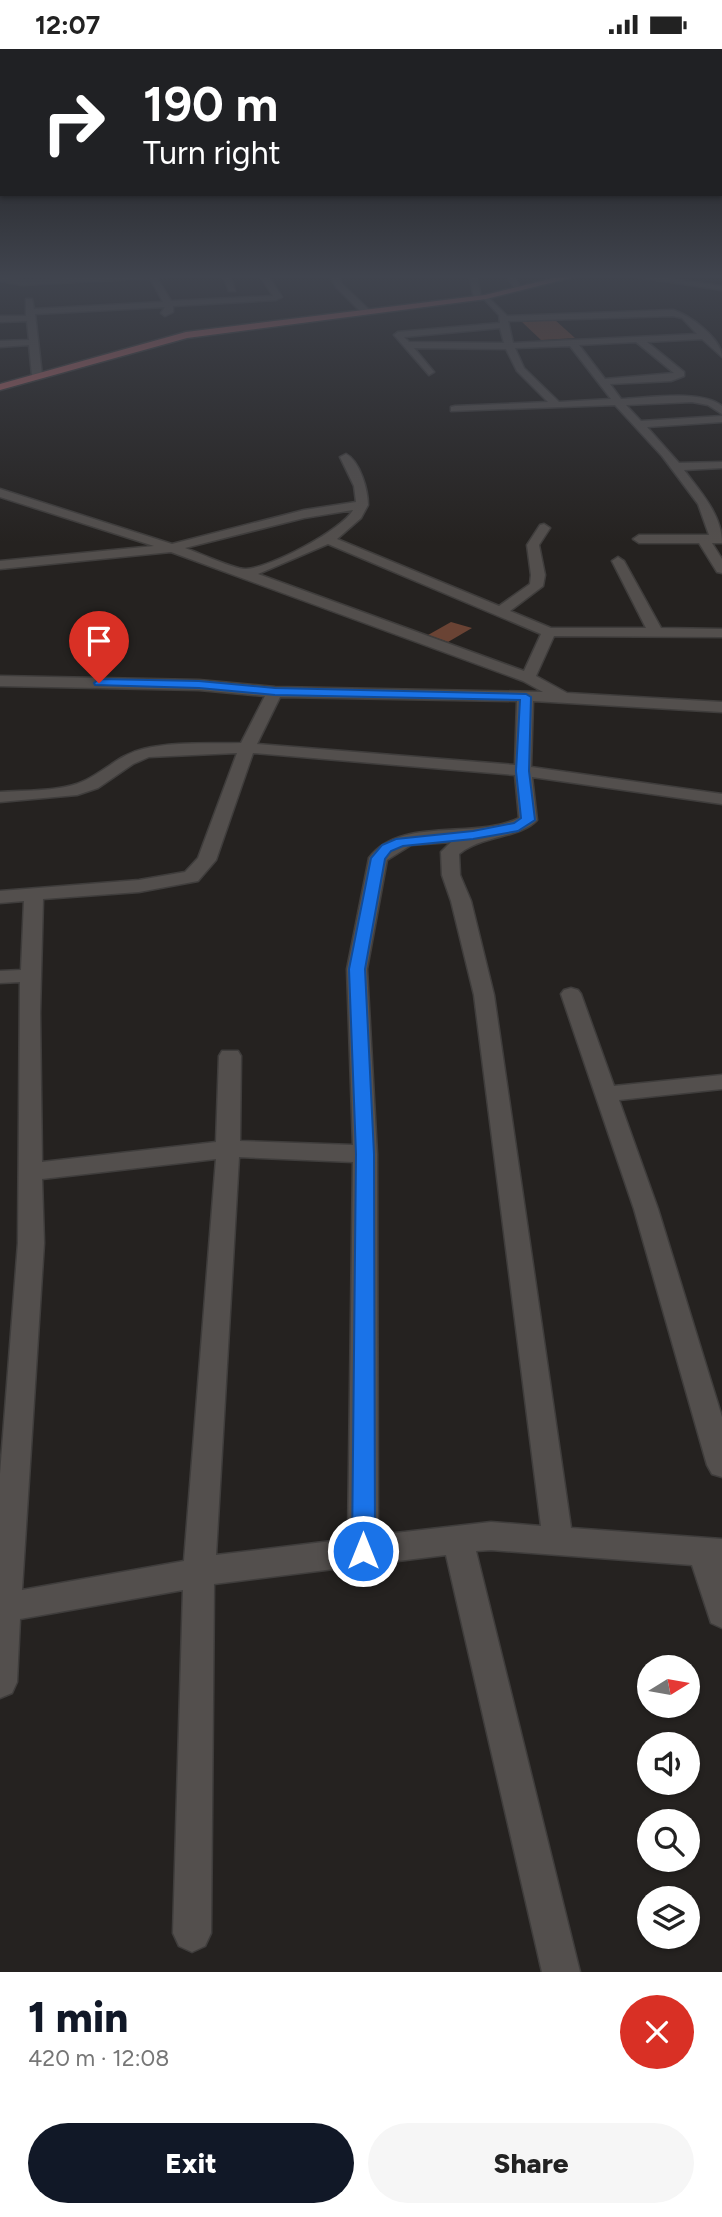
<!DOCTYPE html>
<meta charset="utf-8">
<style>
body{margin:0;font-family:Figtree,sans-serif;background:#f6f6f6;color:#222;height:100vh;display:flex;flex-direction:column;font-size:26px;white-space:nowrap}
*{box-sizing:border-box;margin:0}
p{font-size:23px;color:#767676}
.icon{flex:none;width:38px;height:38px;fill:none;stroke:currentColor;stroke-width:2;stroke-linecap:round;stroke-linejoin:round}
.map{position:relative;height:1923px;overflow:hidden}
.sheet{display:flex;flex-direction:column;background:#fff;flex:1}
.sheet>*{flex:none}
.top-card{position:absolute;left:0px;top:0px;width:723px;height:147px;box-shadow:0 2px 5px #0004;background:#202124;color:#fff;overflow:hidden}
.needle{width:46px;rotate:79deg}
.tools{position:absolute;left:637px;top:1606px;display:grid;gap:14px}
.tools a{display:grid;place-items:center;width:63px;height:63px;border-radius:50%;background:#fff;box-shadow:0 2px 5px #0004;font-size:35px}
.pin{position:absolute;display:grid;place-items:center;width:60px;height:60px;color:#fff;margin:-72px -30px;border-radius:50% 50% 50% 0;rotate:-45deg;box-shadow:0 0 7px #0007}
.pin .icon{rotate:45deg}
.me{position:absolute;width:77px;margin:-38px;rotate:0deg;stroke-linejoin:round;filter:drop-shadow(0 0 5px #0008)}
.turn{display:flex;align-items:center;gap:24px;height:147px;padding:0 28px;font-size:32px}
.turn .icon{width:91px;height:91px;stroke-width:2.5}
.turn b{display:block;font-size:49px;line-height:60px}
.round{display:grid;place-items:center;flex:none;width:74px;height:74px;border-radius:37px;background:#f6f6f6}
.overview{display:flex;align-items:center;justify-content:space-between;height:119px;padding:0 28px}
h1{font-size:42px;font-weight:800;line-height:52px;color:#111827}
.button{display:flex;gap:14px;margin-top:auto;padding:14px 28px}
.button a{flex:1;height:80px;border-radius:42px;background:#111827;color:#fff;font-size:28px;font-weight:800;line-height:80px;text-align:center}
.button a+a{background:#f6f6f6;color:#222}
.status{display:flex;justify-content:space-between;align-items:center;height:49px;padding:0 35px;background:#fff;direction:ltr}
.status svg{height:19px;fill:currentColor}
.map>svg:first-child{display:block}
.building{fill:#6a4334}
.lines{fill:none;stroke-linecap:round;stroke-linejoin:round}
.minor-casing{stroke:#3f3d3c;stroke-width:3}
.major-casing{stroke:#3f3d3c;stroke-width:3}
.minor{fill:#534f4d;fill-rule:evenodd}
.major{fill:#a75f61;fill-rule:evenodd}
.route{fill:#1a73e8;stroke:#114b97;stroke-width:2}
</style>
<div class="status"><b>12:07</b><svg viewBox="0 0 49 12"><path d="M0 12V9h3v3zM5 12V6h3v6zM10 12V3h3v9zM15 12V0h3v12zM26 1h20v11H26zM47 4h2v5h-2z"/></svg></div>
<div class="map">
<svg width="722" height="1923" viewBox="0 0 722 1923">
<rect width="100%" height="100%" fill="#252220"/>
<g class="building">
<path d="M555 271 575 289 541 291 522 273Z"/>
<path d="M451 573 472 579 448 593 428 586Z"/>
</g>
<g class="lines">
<g class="minor-casing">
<g id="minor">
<path d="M146 225H193L157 229 171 252 273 247 259 225H267L282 248 276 251 173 257V263L165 267 161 264 165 258 35 265 42 326 37 329 32 326 29 296 0 298V292L29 291 27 272 0 273V267H26V250H32L34 260 163 253 150 229 22 236 0 232V228L27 231Z"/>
<path d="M222 225H230L235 242H229Z"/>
<path d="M329 225H337L342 235 368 260V264H362L336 238Z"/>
<path d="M469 225H477L481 251 474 249Z"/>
<path d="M506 225H514L521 241H515Z"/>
<path d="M618 225H639L722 237V241Z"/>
<path d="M486 246 507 267 673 261C690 266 722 290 722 308L702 290 647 293 684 323V327L671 332 610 335 621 350C648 349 701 340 722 357V365L708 356 692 353 626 356 641 372 722 367V373L647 378 679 414 722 413V419L684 421C700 442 722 466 722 494H712L722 510V524L717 523 699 494H639L633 490 639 486H709L698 455 662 407 615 356 451 362V358L455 357 548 353 517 322 506 300 414 299 434 323 429 326 394 286 398 283 500 274 499 266 482 248ZM673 267 682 269 697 285 513 294 508 272ZM500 279 504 294 409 293 404 288ZM636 293 674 324 605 330 579 296ZM570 297 611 350 559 353 524 319 515 299Z"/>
<path d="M346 405C360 412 368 441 368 456L361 469 337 490 499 557 530 535 531 526 527 496 540 476 544 475 550 479 539 496 545 526 543 537 510 562 551 579H646L612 512 618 508 624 512 661 579 722 580V588L554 587 536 627 567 644 722 653V663L533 652 531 718 722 745V755L532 728 537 771C521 789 482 786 459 805L460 826 471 852 494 946 571 1479 722 1490V1579L711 1574 692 1516 491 1501 476 1502 580 1923H542L446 1506 214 1535 211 1884 205 1897 192 1903 179 1897 173 1884 183 1541 20 1570 17 1633 12 1644 0 1649V1425L18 1194 20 933 0 934V922L21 921 24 852 0 854V842L139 831 185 823 198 809 237 704 149 708 133 715 98 739 77 746 0 753V743C27 741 62 743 86 731 106 721 121 705 143 700 174 692 209 695 241 694L265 647 199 641 0 637V627L199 631 275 638 543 643 523 632 171 503 0 520V512L154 497 0 448V440L172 495 304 461 356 453 354 437 340 408ZM353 461C342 481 270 519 246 520 236 521 197 503 185 499L304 469ZM328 495 541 585 524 622 258 525ZM280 648 517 652 515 716 257 695ZM253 704 515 726 519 769C475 791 400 767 369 809L347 920 353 1096 240 1092 241 1007 238 1002H222L219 1007 216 1093 42 1113 40 964 43 850 139 843 198 832 216 811ZM451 793 441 803 442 826 451 852 474 946 541 1477 491 1473 378 1486 377 1105 367 920 387 811 411 796ZM239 1108 353 1113 348 1490 216 1506ZM216 1110 184 1512 22 1541 44 1194 42 1130Z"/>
<path d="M571 939 578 941 581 945 614 1037 722 1026V1040L619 1051 658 1160 722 1368V1428L712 1425 707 1416 634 1160 561 945 564 941Z"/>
</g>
</g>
<g class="major-casing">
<path id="major" d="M570 225H586L486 250 187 289 0 341V335L186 283 485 246Z"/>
</g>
<use href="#minor" class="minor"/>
<use href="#major" class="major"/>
</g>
<linearGradient id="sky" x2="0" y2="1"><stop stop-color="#141312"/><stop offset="0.46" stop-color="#40444e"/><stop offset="1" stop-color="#40444e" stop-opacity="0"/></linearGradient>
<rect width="722" height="494" fill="url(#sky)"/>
<path class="route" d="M99 630 199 632 275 639 526 645 531 648 529 722 535 771 518 782 473 790 403 797 391 802 385 810 365 920 374 1105 375 1502 372 1509 363 1512 355 1509 352 1502 356 1105 349 920 371 809 382 796 396 790 473 782 514 774 521 769 516 722 520 651 275 646 199 639 95 636 94 634Z"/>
</svg>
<div class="tools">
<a><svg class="needle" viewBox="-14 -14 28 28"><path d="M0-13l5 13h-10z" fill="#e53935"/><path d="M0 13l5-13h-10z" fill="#767676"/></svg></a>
<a><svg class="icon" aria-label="sound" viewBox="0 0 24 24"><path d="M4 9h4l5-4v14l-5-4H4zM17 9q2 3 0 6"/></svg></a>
<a><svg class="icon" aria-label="search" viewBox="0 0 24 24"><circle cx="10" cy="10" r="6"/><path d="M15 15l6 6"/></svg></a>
<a><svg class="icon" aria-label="layers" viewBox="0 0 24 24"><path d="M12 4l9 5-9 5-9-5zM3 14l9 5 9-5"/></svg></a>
</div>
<div class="pin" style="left:99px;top:634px;background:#d93025"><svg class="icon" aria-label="arrive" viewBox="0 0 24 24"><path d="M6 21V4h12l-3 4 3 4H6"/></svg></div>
<svg class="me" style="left:363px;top:1502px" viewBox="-20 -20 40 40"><circle r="17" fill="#1a73e8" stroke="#fff" stroke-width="3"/><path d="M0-11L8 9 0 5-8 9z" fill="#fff"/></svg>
<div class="top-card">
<div class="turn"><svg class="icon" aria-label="right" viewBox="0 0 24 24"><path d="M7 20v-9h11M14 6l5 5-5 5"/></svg><div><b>190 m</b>Turn right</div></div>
</div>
</div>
<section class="sheet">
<div class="overview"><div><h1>1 min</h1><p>420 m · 12:08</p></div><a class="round" style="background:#d93025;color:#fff"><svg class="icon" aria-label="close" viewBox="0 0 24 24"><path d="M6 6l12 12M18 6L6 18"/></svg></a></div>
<div class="button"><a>Exit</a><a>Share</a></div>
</section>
